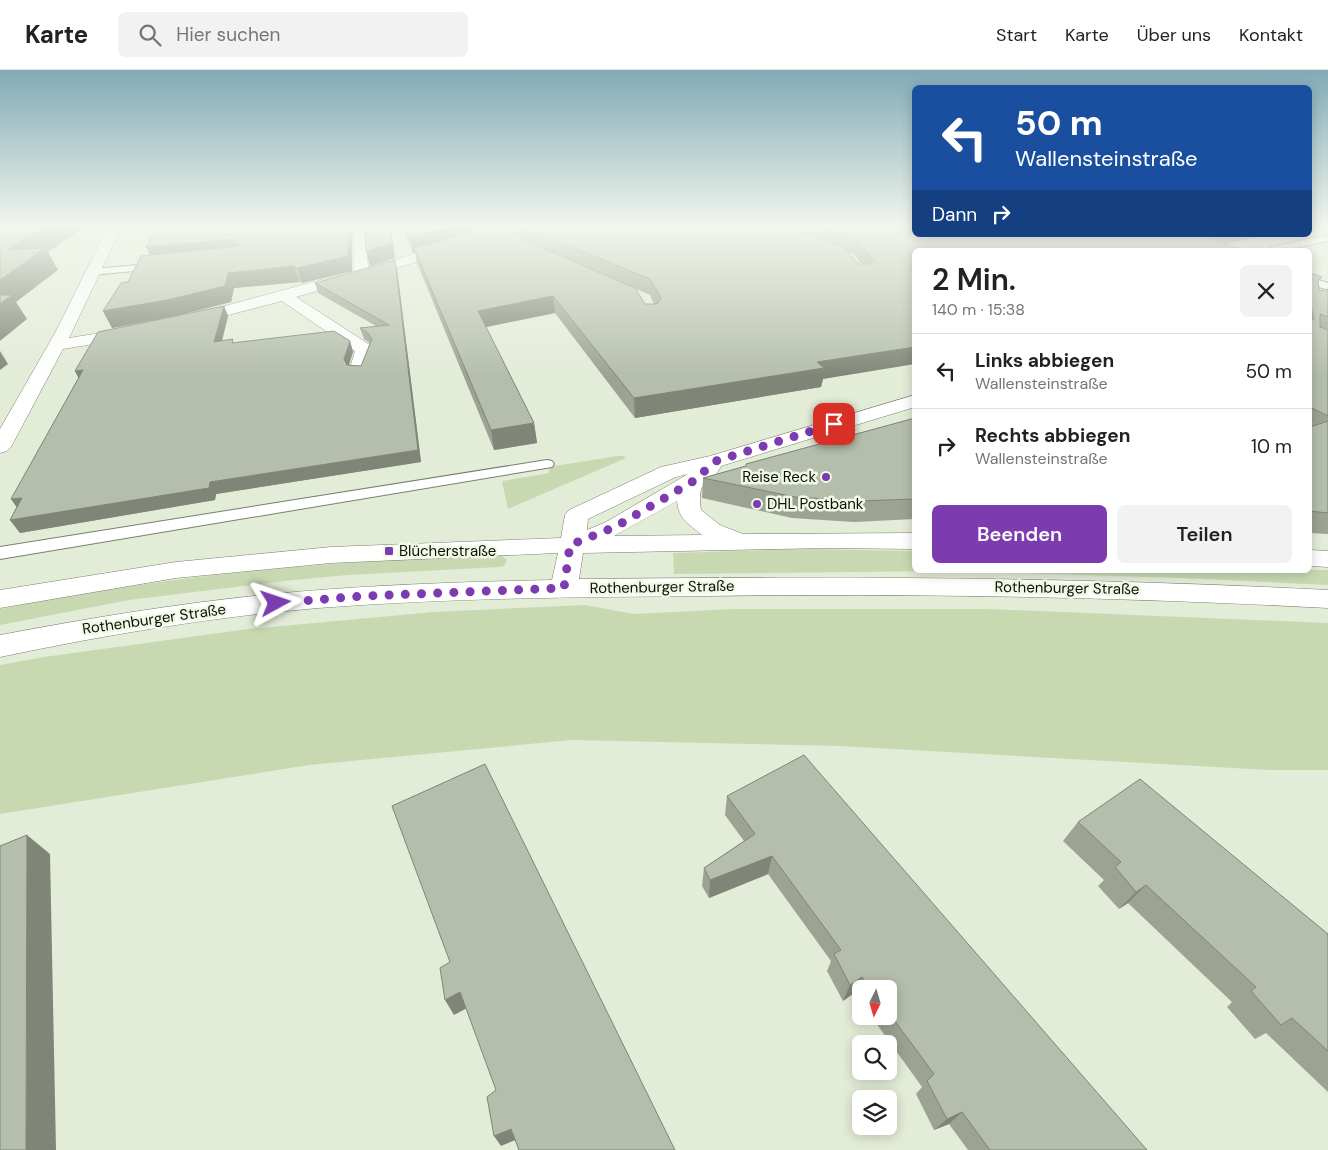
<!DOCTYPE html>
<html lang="de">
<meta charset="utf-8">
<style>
body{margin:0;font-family:"DM Sans",sans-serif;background:#f2f2f2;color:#222;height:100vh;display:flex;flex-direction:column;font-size:19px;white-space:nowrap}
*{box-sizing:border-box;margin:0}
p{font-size:16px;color:#767676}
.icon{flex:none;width:28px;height:28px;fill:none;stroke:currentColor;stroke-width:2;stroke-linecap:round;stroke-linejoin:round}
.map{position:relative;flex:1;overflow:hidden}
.side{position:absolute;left:912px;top:178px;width:400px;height:325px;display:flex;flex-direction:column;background:#fff;border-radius:8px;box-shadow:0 2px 12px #0003}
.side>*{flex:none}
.banner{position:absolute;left:912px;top:15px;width:400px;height:152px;border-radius:8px;box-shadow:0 2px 12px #0003;background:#1a4fa0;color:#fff;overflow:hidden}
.needle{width:32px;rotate:185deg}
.controls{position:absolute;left:852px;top:910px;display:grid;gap:10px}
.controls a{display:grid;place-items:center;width:45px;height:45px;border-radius:8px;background:#fff;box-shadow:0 2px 12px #0003;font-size:25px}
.pin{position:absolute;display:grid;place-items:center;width:42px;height:42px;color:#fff;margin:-21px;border-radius:10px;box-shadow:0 2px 8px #0006}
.me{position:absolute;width:55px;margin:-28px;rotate:85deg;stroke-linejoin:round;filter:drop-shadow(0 0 4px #0008)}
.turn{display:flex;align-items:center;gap:18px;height:105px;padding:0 20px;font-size:22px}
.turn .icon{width:65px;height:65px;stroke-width:2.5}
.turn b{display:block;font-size:35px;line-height:42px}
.then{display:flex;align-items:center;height:48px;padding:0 20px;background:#0003;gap:10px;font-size:19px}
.round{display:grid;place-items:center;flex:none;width:52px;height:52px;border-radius:8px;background:#f2f2f2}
.overview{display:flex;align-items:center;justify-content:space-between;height:85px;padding:0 20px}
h1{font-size:30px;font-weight:600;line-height:38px}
.primary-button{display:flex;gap:10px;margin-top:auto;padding:10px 20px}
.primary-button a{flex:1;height:58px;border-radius:8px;background:#7c3baf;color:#fff;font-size:20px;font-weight:600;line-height:58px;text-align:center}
.primary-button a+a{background:#f2f2f2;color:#222}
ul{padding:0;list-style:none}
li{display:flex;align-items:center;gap:15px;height:75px;padding:0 20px;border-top:1px solid #e0e0e0}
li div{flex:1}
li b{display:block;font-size:19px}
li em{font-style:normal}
header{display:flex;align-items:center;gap:30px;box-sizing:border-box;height:70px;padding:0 25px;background:#fff;border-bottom:1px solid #e0e0e0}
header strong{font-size:24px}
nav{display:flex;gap:28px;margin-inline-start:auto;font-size:18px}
.search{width:350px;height:45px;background:#f2f2f2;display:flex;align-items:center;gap:12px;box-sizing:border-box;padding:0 18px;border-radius:8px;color:#767676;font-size:19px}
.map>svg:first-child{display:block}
.green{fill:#c8d9b2}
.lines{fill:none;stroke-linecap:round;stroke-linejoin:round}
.lane-casing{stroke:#78806e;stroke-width:2}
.street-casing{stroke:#78806e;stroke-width:1}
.secondary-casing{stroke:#78806e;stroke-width:1}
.lane{fill:#fff;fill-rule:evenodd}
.street{fill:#fff;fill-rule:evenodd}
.secondary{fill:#fff;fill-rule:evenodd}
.wall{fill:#9ca392;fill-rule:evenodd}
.shaded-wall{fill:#7f8577}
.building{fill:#b5beaa;stroke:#7f8577}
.route{stroke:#7c3baf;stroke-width:9;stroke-dasharray:0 16.2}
.poi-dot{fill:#7c3baf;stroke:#f0fae5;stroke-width:2}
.labels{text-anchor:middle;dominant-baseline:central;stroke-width:5;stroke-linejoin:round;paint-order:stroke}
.poi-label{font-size:15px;fill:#0d1009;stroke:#f0fae5;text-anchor:start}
.street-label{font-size:15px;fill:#0d1009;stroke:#f0fae5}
</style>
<header>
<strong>Karte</strong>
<div class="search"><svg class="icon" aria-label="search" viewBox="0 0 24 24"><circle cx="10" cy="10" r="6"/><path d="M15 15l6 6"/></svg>Hier suchen</div>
<nav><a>Start</a><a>Karte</a><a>Über uns</a><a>Kontakt</a></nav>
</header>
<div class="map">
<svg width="1328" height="1080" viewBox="0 0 1328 1080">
<rect width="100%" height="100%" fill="#e3ecd7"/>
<g class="green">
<path d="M617 386H623L626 388 508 439 502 411 549 403V397Z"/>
<path d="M808 479 915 481V500H1328V515L1181 508 945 501 674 504 673 483Z"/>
<path d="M502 486 507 490 504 496 499 497 348 505 294 510 129 530 0 555V539C165 506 334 489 502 486Z"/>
<path d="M585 535 634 544 733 539H989L1328 553V700H1269L839 676 572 670 309 695 0 744V595L44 587 248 559 434 542Z"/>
</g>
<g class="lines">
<g class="lane-casing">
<g id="lane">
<path d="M1328 165V171L1284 180H1266L1271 177Z"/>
<path d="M161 193 166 196 164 198 93 205 88 202 93 199Z"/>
<path d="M1310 207 1328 213V220L1310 214Z"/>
<path d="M547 390 552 391 554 394 552 397 0 489V477Z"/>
</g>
</g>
<g class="street-casing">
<g id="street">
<path d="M107 156H119L116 169 69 268 131 258 137 259 139 263 137 267 131 268 63 279 11 377 7 381 0 383V359L55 263 102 169Z"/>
<path d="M353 156H365L368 197 514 156H532L530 159 296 227 370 275 373 279 364 305 358 306 352 305 349 301 355 281 282 231 190 255 184 253 182 250 184 247 354 201Z"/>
</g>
</g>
<g class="secondary-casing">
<g id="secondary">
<path d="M915 325V337L721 396C711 418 696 405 701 440L720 455 743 464 915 463V479L829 478 583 483 579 509C829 506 1078 507 1328 520V538C1121 527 913 523 706 526 576 527 447 528 318 538 211 547 105 565 0 587V565C90 548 181 533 273 524 366 515 459 512 552 510L558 483 331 493 176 508 0 538V520L176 492 331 477 561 468 565 445 569 440 661 397 710 386ZM688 404 606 452 587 460 588 449 676 407ZM677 431C679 450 688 453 702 465L614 466Z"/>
<path d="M1310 480 1328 481V497L1310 496Z"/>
</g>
</g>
<use href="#lane" class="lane"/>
<use href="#street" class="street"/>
<use href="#secondary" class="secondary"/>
</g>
<g class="wall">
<path d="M157 156H352V201L302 213 299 212 234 218 231 232 177 246 224 236 228 246 222 271 234 273 350 271 353 282 349 295 361 296 370 273 364 269 360 258 376 256 318 223 315 213 397 199 421 392 216 424 215 430 20 463 10 450 79 308 75 301 170 247 112 258 103 241 150 185Z"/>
<path d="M402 156H509L498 159 512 165 511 156H915V165H1110L1107 167 1225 174 823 309 821 317 635 348 555 243 486 257 534 353 537 373 494 380 417 193 415 183H413ZM848 182 854 184 861 194H859ZM636 219 650 225 654 234H645Z"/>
<path d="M1310 203 1318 214 1319 221 1328 219V464L1310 463Z"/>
<path d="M915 348V449L854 452 792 448 702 428 703 408 746 396V394Z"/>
<path d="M727 726 1147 1080H968L949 1054 934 1060 916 1024 922 1017 871 946H889V919H861V933L854 923 843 931 827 901 831 891 768 804 709 828 702 816 704 798 744 771 725 745Z"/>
<path d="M1078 752 1328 864V1022L1266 963 1255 969 1227 937 1232 932 1128 833 1119 839 1098 816 1104 810 1063 771Z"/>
</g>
<g class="shaded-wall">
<path d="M44 156H86L48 182 58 200 16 232 27 249 0 271V210L7 180Z"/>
<path d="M348 156H352V201L302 213 297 198Z"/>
<path d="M390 156H391L395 188 370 196 366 181Z"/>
<path d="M455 156H509L416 182 414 178 415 183H413L410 168Z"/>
<path d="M1092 165H1110L1098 171 1089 173Z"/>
<path d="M1200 165H1269L1193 180Z"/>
<path d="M235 169 241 183 153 191 146 177Z"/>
<path d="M395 190 397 199 421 392 216 424 215 430 20 463 10 450 210 412 418 380Z"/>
<path d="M294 196 299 212 234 218 231 232 175 246 112 258 103 241 228 203Z"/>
<path d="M553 226 555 243 481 258 478 241Z"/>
<path d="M224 236 228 246 219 282 214 272Z"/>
<path d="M350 271 353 282 347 300 344 289Z"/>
<path d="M915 277V294L823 309 821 317 635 348 634 328 817 292Z"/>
<path d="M0 281 8 294 0 300Z"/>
<path d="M83 300 81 313 75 301Z"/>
<path d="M534 353 537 373 494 380 491 360Z"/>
<path d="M22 428 20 442 11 429Z"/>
<path d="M27 765 50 784 56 1080H26Z"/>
<path d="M772 786 768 804 709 828 710 810Z"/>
<path d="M1146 815 1128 833 1119 839 1136 822Z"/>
<path d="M862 907 854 923 843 931 850 915Z"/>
<path d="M460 922 469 937 454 945 445 930Z"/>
<path d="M962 1042 949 1054 934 1060 947 1049Z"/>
<path d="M511 1059 518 1069 501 1076 494 1066Z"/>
</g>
<g class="building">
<path d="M0 156H44L7 180 45 178 0 210Z"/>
<path d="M157 156H348V186L297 198 294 196 228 203 225 216 167 230 103 241 121 213 128 212 141 186 240 176V170L235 169 146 177Z"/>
<path d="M364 156H390L392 173 366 181Z"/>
<path d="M404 156H455L410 168Z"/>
<path d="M492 156 635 218 645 234H657L661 228 650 209 520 156H785L844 178 859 194H869L873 190 856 169 819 156H915V165H1079L1083 167H1109L1112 165H1200L1244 180H915V277L817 292 824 298 634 328 553 226 478 241 534 353 491 360 414 178Z"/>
<path d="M395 190 418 380 210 412 209 418 10 450 22 428 11 429 83 300 75 301 98 262 224 236 214 272 233 269 232 273 334 261 350 271 344 289 347 295 361 296 372 269 368 263 360 258 389 255 315 213Z"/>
<path d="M1310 203 1322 207 1318 210 1319 221 1328 219V247L1320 244V257L1328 260V346L1310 337V250L1314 249 1310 232Z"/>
<path d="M0 225H12L0 234Z"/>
<path d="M915 348V429L858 431 795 427 703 408 746 396V394Z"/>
<path d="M1328 351V443L1310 441V357Z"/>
<path d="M804 685 1147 1080H990L962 1042 947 1049 927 1011 934 1004 889 943V919H871L862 907 850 915 834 884 841 880 772 786 710 810 704 798 755 764 727 726Z"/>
<path d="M485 694 675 1080H519L511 1059 494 1066 487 1027 496 1020 460 922 445 930 440 898 450 892 392 736Z"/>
<path d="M1140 709 1328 864V981L1292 948 1281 955 1251 921 1256 917 1146 815 1136 822 1115 797 1121 792 1078 752Z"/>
<path d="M27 765 26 1080H0V776Z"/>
</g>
<linearGradient id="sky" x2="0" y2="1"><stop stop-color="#81aab6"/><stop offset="0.51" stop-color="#f2f6ed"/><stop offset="1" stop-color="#f2f6ed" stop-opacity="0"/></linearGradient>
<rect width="1328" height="307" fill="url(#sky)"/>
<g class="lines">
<path class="route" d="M276 533 364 526 564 518 570 475 615 457 692 412 716 391 834 354"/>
</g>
<g class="poi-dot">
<circle cx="826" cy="407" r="5"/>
<circle cx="757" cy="434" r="5"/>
<rect x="384" y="476" width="10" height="10" rx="2.5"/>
</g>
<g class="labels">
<g class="poi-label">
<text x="816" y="407" text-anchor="end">Reise Reck</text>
<text x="767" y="434">DHL Postbank</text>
<text x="399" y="481">Blücherstraße</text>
</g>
<g class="street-label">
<text transform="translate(662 517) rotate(-1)">Rothenburger Straße</text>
<text transform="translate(1067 518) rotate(1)">Rothenburger Straße</text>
<text transform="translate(154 549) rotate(-8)">Rothenburger Straße</text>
</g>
</g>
</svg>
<div class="controls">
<a><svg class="needle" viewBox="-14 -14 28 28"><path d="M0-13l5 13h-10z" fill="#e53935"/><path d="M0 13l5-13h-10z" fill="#767676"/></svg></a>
<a><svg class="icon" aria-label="search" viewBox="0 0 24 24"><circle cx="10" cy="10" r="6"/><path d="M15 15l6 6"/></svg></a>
<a><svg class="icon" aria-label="layers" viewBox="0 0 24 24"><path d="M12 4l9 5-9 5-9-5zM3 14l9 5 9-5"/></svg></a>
</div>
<div class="pin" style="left:834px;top:354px;background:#d93025"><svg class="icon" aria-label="arrive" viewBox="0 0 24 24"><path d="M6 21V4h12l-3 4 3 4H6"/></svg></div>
<svg class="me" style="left:276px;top:533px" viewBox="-20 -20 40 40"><path d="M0-17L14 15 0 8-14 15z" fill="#7c3baf" stroke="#fff" stroke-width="4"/></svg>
<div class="banner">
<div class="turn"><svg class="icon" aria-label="left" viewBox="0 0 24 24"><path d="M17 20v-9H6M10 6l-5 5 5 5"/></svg><div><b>50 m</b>Wallensteinstraße</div></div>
<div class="then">Dann<svg class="icon" aria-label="right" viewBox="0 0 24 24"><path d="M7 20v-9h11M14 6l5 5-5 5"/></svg></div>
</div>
<section class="side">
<div class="overview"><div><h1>2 Min.</h1><p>140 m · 15:38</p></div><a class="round"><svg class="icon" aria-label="close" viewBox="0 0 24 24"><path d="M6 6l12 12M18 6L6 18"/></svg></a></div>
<ul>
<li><svg class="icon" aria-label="left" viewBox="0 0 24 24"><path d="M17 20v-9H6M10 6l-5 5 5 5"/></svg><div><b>Links abbiegen</b><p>Wallensteinstraße</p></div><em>50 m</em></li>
<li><svg class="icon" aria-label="right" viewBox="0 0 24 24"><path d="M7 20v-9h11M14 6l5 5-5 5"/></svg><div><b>Rechts abbiegen</b><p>Wallensteinstraße</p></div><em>10 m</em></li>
</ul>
<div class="primary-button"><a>Beenden</a><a>Teilen</a></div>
</section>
</div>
